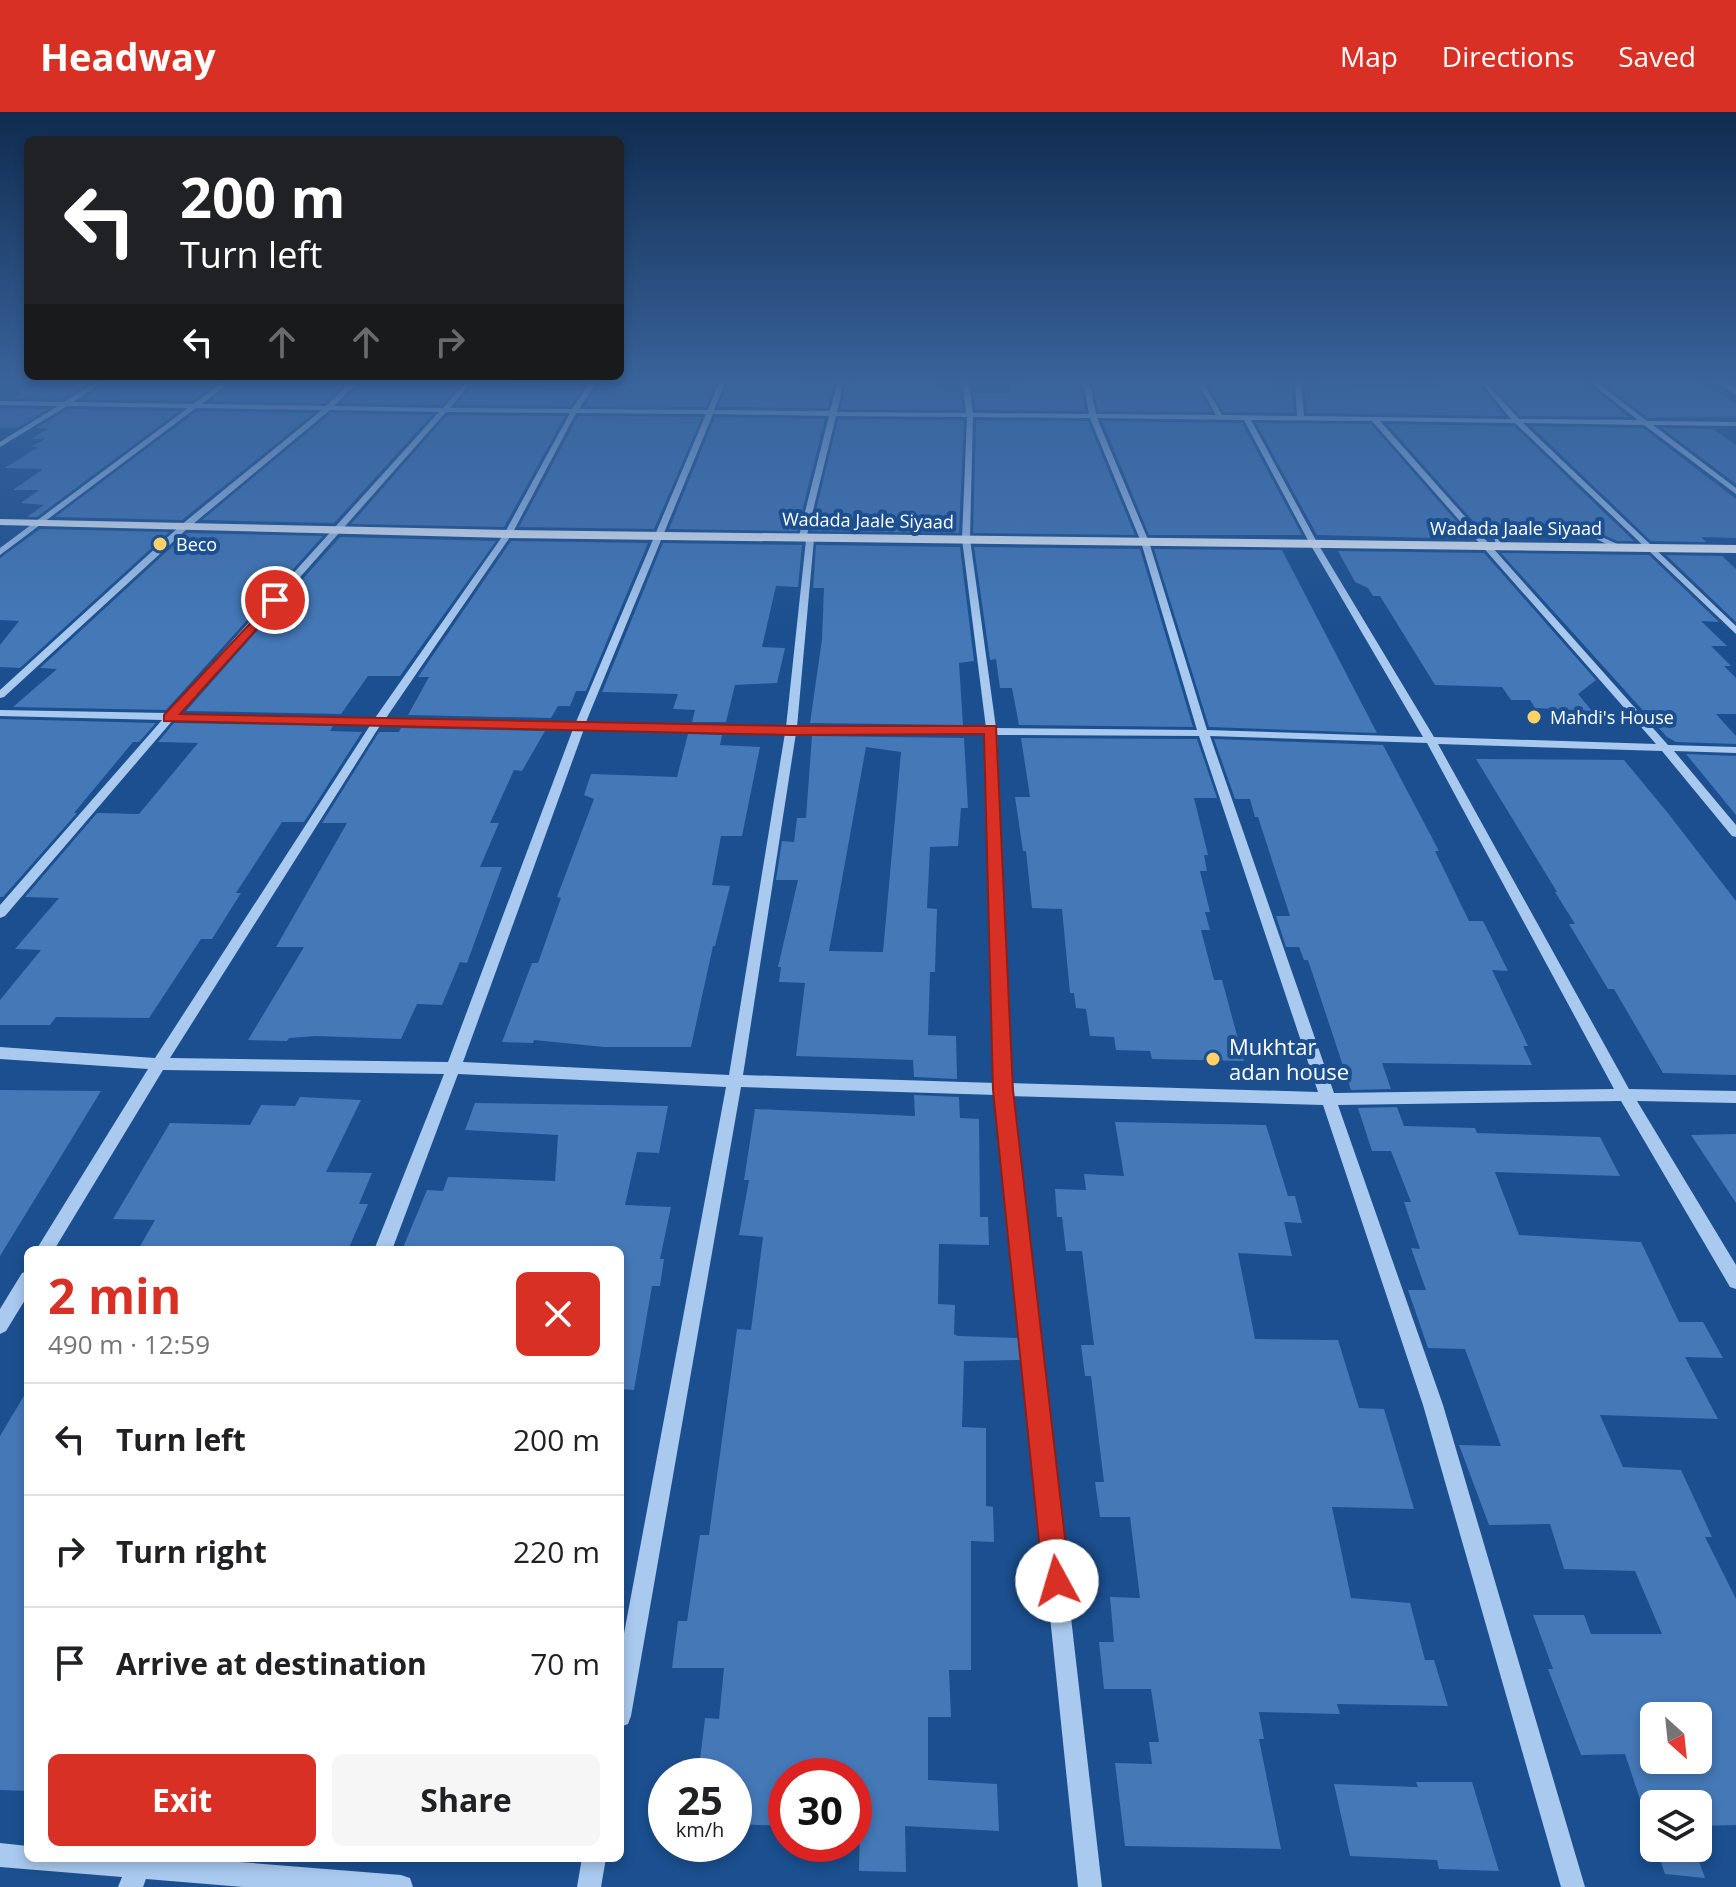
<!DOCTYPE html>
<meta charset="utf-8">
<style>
body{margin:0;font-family:"Open Sans",sans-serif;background:#f6f6f6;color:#202124;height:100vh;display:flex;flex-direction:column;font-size:30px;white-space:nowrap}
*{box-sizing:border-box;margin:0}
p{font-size:26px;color:#757577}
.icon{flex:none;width:44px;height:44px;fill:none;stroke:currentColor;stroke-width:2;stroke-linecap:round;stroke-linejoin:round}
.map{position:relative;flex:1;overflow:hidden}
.panel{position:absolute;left:24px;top:1134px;width:600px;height:616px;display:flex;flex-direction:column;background:#fff;border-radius:12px;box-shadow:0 4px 12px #0003}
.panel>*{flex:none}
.banner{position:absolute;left:24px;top:24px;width:600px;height:244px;border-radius:12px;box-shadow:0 4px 12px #0003;background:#202124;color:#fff;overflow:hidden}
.needle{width:52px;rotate:153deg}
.tools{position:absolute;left:1640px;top:1590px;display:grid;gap:16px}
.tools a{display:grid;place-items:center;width:72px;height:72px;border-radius:12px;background:#fff;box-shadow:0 4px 12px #0003;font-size:40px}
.speed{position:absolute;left:648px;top:1646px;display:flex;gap:16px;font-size:40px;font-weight:700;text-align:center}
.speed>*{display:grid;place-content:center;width:104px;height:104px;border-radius:50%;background:#fff;box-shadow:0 4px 12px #0003;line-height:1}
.speed small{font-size:20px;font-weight:400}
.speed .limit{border:12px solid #d22;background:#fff;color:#111}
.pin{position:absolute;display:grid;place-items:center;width:68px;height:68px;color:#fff;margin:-34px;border:4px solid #fff;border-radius:50%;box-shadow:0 2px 8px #0007}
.me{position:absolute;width:88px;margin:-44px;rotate:354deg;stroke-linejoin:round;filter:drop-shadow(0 0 6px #0008)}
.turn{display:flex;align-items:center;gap:28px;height:168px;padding:0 24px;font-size:36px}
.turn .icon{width:104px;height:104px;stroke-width:2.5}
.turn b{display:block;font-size:56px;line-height:68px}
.lanes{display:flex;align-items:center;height:76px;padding:0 24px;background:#0003;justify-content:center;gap:40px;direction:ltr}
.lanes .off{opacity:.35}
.round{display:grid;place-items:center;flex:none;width:84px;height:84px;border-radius:12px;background:#f6f6f6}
.headline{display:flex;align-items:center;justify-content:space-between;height:136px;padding:0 24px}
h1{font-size:48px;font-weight:700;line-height:60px;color:#d93025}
.button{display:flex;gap:16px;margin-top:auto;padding:16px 24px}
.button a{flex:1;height:92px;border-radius:12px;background:#d93025;color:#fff;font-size:32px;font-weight:700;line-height:92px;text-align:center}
.button a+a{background:#f6f6f6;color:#202124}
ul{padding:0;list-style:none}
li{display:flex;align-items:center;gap:24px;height:112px;padding:0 24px;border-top:2px solid #e0e0e0}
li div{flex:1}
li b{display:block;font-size:30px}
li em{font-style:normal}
header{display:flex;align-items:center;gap:48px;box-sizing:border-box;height:112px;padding:0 40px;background:#d93025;color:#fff}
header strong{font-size:38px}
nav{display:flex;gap:44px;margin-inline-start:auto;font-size:28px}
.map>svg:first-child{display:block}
.building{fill:#4478b7;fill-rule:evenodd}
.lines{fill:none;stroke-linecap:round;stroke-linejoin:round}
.minor{fill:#a9c9ee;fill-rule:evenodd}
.major{fill:#f0f6ff;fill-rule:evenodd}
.route{fill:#d93025;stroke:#8d1f18;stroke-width:2}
.poi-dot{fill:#ffd166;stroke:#1b4f8f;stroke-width:3}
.labels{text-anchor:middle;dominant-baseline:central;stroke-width:8;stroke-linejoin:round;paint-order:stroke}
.far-street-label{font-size:18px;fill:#fff;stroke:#1b4f8f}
.far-poi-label{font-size:18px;fill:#fff;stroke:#1b4f8f;text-anchor:start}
.poi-label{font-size:22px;fill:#fff;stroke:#1b4f8f;text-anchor:start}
</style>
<header>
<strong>Headway</strong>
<nav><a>Map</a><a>Directions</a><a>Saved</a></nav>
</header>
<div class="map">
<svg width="1736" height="1775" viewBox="0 0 1736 1775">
<rect width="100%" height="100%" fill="#1b4f8f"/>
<g class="building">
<path d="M46 268H94L63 287 13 286Z"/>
<path d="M110 268H221L192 289 83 287Z"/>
<path d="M236 268H349L325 291 211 289Z"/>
<path d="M363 268H464L442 293 341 291Z"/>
<path d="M632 268H684L716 270 706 295 585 294 598 273H628Z"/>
<path d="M747 268H803L802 271H834L828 296 718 295 728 270Z"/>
<path d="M859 268H941L940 277H944V280H960L963 298 841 297 846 271H858Z"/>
<path d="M1026 268H1080L1085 299 976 298 973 281H1011L1010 272H1027Z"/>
<path d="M1092 268H1193L1211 300 1098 299Z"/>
<path d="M1205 268H1273L1276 273 1292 274 1294 301 1224 300Z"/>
<path d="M1429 268H1481L1480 274 1505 304 1307 301 1304 274 1439 277Z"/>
<path d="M1487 268H1584L1629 305 1520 304Z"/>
<path d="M1599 268 1698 269 1736 292V305L1648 306Z"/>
<path d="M477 269 559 273H585L570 294 456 293Z"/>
<path d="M0 296 48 297 17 316H0Z"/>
<path d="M68 297 179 299 37 405H27L44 393 21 391 39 378H13L43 357 5 356 38 335H31L45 327H31L47 317 36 316Z"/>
<path d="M197 299 314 301 182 408 55 405Z"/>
<path d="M331 301 432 303 334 411 202 408Z"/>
<path d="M447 303 565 304 504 415 351 412Z"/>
<path d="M578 304 702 305 654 417 519 415Z"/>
<path d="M715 305 825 307 797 419 669 417Z"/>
<path d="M838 307 964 308 959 421 811 419Z"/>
<path d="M976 308 1088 309 1135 423 973 421Z"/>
<path d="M1102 309 1242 311 1302 423H1149Z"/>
<path d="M1256 311 1371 312 1472 427 1317 423Z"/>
<path d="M1387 312 1514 314 1634 429H1617L1593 418 1501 417 1492 420 1489 427Z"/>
<path d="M1531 314 1643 316 1736 387V426L1701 425 1706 430 1651 429Z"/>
<path d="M1662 316 1713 317 1736 333V372Z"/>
<path d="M40 417 169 420 20 556 0 555V533L19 509 0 508V446Z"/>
<path d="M187 421 323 424 166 598 13 595 57 557 40 556Z"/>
<path d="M340 425 496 429 400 564H368L341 602 186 599Z"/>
<path d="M511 429 648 431 586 579H576L570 594H558L551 606 408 603 429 565H418Z"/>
<path d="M663 431 802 433 798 475 776 474 762 535 785 536 777 571 735 573 726 610H692L695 598 673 597 678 582 602 580Z"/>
<path d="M816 433 960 435 974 549 959 551 963 613 810 611 822 527 824 476H813Z"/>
<path d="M974 435 1140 437 1193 615 1019 613 1012 576H1000L996 547 990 548Z"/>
<path d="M1154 437 1282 438 1377 621 1209 615Z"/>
<path d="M1338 439 1484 441 1596 568 1578 582 1592 599 1535 596 1530 588H1511L1502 575 1435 573 1380 484H1373L1368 476 1355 470Z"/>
<path d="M1501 441 1649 443 1719 510 1701 509 1727 534H1711L1731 554H1724L1736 566V602H1716L1736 624V632L1676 630 1667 625Z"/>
<path d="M1666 443 1722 444 1736 457V510Z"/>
<path d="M0 607 156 611 139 630H133L74 701H77L3 785H0Z"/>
<path d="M174 611 333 614 330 619 362 620 304 710H282L236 781H241L212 827H201L149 906 56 905 50 913H0V888L41 838 15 837 59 786 25 785 97 701 139 702 198 631 158 630Z"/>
<path d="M401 616 545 619 522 659 514 658 490 711H499L480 755H502L467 851 460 850 442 893 417 892 401 927 315 924 289 926 287 929 248 928 304 835H276L347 711H322L379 620H399Z"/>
<path d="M688 622 722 623 720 633 760 635 742 724H721L712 773 730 774 715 834H713L691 935H604L534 928 533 931 502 930 532 851H538L561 786 557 785 594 687 584 683 591 662 677 665Z"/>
<path d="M812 624 964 626 968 696H961L958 734 930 735 927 796 937 797 935 860H930L928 923 956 924 957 967 914 965 913 948 796 944 805 871 779 870 781 855H778L798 768H776L782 729 794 730 797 706H806ZM866 635 901 640 883 840 829 839Z"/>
<path d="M1021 626 1197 627 1217 686H1194L1208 743H1204L1207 759H1200L1210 800H1205L1210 818H1201L1214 868H1222L1244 949 1152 947 1150 939 1116 938 1114 925 1090 924 1086 897 1076 896 1074 881H1070L1062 797 1032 796 1026 739H1023L1015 685H1030Z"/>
<path d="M1214 627 1383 633 1439 739H1435L1469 809H1483L1508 859 1492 858 1528 934H1523L1532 953 1382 951 1391 977 1351 978 1308 848H1304L1299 835H1286L1276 804H1290L1258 705H1255L1250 687H1235Z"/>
<path d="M1686 642 1736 644V703Z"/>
<path d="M1476 647 1624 648 1667 700 1736 789V963L1663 961 1614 877H1608L1569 812H1575L1555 780H1557Z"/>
<path d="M0 978 101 979 0 1144Z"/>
<path d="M914 983 959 985 960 1006 979 1007 980 1105H988L989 1133 939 1132 938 1192 955 1193 954 1222 958 1224 1018 1226 1020 1248 964 1249 962 1315 986 1316V1394L993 1395 994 1430 971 1429V1558H949L951 1605H928V1668L997 1672 999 1719 905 1714 906 1760 859 1759 860 1712 854 1711V1664H786V1714L734 1712V1664H698L705 1606 719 1607 724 1556H672L678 1509H687L700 1423H709L737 1217 751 1218 763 1125 739 1123 749 1068H744L755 997 915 1004Z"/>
<path d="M300 985 361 988 326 1060 372 1061 359 1092H368L348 1138 139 1136 155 1108 113 1107 170 1011 250 1013 261 993 295 994Z"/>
<path d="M475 991 668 994 659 1041 637 1040 625 1093 671 1095 660 1147H664L660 1174H652L634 1278 620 1277V1138H402L427 1078 443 1079 448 1065 555 1069 558 1023 465 1018Z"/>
<path d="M1397 995 1404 1014 1475 1016 1477 1021 1600 1025 1620 1064 1495 1060 1519 1123 1641 1130 1679 1210H1703L1723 1246 1685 1245 1718 1307 1600 1303 1623 1355 1681 1358 1712 1425H1705L1736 1487V1713L1698 1714V1692H1654V1729L1625 1642 1581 1643 1548 1557H1553L1533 1503H1584L1591 1522H1662L1635 1459 1564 1457 1550 1412 1489 1413 1459 1333 1501 1334 1465 1237 1428 1236 1408 1178H1426L1411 1136 1420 1137 1404 1090H1411L1391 1039H1372L1358 996ZM1654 1604H1698V1648H1654Z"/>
<path d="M1115 1010 1266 1013 1288 1084H1295L1302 1111 1284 1110 1292 1144 1238 1141 1255 1227 1338 1228 1359 1296 1384 1297 1414 1397 1332 1395 1351 1486 1410 1491 1425 1548H1434L1448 1594 1337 1592 1340 1602 1259 1600 1264 1627H1259L1281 1737 1125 1734 1115 1651 1152 1652 1149 1630H1159L1151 1577H1104L1099 1530H1114L1110 1485 1140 1486 1130 1405H1100L1095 1370H1104L1091 1264H1085L1081 1233H1094L1082 1139H1066L1062 1105H1057L1055 1077 1086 1078 1084 1062 1124 1064Z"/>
<path d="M1736 1022V1091L1691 1023Z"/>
<path d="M28 1277V1679L0 1678V1324Z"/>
<path d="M1416 1670H1472L1499 1759 1439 1757 1437 1748 1350 1744 1334 1672 1418 1675Z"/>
<path d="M1656 1736H1694L1705 1766 1665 1762Z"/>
</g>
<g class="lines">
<g class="minor">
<path d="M100 268H107L73 290 193 292 226 268H233L202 292 326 294 353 268H360L334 294 443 296 468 268H474L450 296 572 297 592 268H598L579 297 708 298 720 268H726L714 298 830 299 838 268H844L837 300 966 301 962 268H968L973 301 1089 302 1083 268H1089L1096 302 1216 303 1196 268H1202L1222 303 1297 304 1295 271 1299 268H1407L1409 271 1305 270 1301 272 1304 304 1511 307 1482 272 1484 269 1519 307 1638 308 1587 268H1594L1647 309 1736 310V314L1653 313 1736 376V382L1644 313 1523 311 1736 514V522L1515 311 1380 309 1668 633 1736 635V641L1674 639 1736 713V725L1732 724 1662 639 1438 632 1629 977 1736 979V991L1637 989 1736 1153V1177L1730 1175 1621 989 1338 993 1443 1293 1585 1775H1561L1423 1293 1323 993 1011 984 1102 1775H1078L996 983 741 975 631 1604 628 1612 620 1615V1543L726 975 458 962 392 1138H374L444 962 163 958 54 1138H36L148 957 0 947V935L155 946 371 612 173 608 5 804 0 806V793L162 608 0 604V598L167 601 439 300 330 298 187 417 4 585 0 586V578L181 413 322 298 196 296 0 443V436L188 296 67 294 0 335V330L58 294 0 293V289L64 290ZM446 300 570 301 504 422 375 606 179 602ZM576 301 706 302 576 610 386 606 512 422ZM713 302 829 304 799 424 806 428 786 615 586 610ZM836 304 967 305 962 427 986 616 797 615 814 427 807 423ZM973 305 1090 306 1141 430 1197 618 996 616 970 427ZM1097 306 1244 308 1310 432 1423 625 1207 618 1149 430ZM1251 308 1372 309 1656 632 1434 625 1318 432ZM381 612 573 617 448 950 170 946ZM584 617 785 621 729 963 463 950ZM796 621 986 623 995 971 743 963ZM997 623 1199 624 1318 980 1010 971ZM1210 624 1427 631 1614 977 1334 981Z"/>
<path d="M1713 268H1721L1736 277V282Z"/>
<path d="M1501 420 1593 421 1624 435 1617 437 1592 425 1502 424 1505 434 1501 437 1497 434 1493 423Z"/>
<path d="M28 1159V1183L6 1219 0 1222V1197L22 1161Z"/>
<path d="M0 1731 28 1734V1746H189L401 1763 410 1766 413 1775H243L146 1767 143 1775H118L122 1765 0 1755Z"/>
<path d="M582 1746H606L601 1775H577Z"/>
</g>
<path class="major" d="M0 407 508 418 1736 433V441L508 426 0 413Z"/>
</g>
<linearGradient id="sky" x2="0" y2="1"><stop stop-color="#0f2b4f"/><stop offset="0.52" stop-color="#39639b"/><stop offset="1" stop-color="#39639b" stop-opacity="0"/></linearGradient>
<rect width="1736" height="517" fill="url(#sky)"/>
<path class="route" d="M275 485 280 486V491L180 602 791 614H996L1013 978 1070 1469 1066 1478 1057 1482 1047 1478 1043 1469 993 978 984 622 791 623 164 609V603Z"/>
<g class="poi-dot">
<circle cx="160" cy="432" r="8"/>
<circle cx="1534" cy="605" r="8"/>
<circle cx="1213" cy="947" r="8"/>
</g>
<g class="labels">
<g class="far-street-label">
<text transform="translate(868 408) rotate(1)">Wadada Jaale Siyaad</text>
<text x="1516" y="416">Wadada Jaale Siyaad</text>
</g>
<g class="far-poi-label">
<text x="176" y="432">Beco</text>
<text x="1550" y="605">Mahdi's House</text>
</g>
<g class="poi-label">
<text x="1229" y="934">Mukhtar<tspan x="1229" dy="25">adan house</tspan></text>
</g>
</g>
</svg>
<div class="tools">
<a><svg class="needle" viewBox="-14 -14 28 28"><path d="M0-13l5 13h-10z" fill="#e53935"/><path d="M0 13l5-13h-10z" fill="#757577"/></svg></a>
<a><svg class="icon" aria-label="layers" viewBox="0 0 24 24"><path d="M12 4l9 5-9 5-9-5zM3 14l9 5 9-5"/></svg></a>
</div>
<div class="speed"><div>25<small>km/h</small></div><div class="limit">30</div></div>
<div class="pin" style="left:275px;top:488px;background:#d93025"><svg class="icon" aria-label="arrive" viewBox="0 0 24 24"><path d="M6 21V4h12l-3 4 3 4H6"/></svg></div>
<svg class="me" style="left:1057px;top:1469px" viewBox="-20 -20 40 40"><circle r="19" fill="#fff"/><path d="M0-13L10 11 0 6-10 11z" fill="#d93025"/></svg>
<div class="banner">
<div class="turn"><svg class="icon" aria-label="left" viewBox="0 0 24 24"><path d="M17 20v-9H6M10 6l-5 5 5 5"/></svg><div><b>200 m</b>Turn left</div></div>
<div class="lanes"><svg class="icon" aria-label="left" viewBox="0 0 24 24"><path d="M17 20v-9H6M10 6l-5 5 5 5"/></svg><svg class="icon off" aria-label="ahead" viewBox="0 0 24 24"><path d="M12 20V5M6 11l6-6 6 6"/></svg><svg class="icon off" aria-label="ahead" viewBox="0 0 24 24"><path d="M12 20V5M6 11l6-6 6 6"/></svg><svg class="icon off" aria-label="right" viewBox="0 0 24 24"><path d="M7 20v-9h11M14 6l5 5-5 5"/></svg></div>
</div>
<section class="panel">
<div class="headline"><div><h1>2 min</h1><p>490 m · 12:59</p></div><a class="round" style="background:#d93025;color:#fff"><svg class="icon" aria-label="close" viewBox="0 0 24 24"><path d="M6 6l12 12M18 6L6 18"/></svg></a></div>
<ul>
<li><svg class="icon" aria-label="left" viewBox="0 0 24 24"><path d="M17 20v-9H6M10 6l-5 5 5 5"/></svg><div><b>Turn left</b></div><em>200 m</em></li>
<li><svg class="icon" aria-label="right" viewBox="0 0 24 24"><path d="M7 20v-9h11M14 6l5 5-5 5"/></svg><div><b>Turn right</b></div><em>220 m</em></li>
<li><svg class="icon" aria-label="arrive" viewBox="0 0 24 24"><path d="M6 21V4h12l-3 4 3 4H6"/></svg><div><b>Arrive at destination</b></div><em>70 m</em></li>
</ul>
<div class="button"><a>Exit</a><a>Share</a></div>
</section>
</div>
